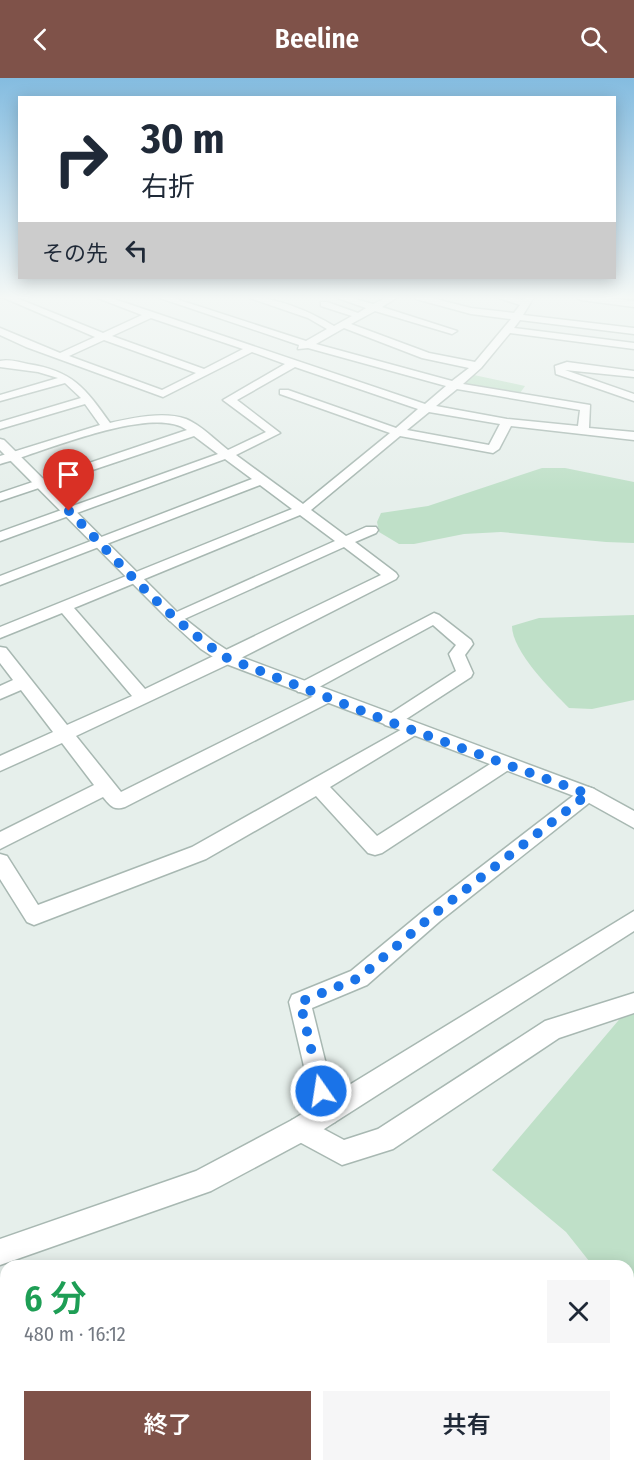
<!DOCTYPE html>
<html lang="ja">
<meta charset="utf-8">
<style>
body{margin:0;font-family:"Fira Sans Condensed","Noto Sans JP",sans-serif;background:#f6f6f7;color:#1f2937;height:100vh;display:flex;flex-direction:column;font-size:22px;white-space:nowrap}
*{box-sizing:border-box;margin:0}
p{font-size:20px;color:#747a83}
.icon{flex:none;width:33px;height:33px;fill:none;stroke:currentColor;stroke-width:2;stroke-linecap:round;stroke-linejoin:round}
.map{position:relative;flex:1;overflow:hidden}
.sheet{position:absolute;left:0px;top:1182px;width:634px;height:212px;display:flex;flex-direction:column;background:#fff;border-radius:18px 18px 0 0;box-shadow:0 3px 15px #0003}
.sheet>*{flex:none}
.hud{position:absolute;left:18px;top:18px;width:598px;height:183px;border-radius:0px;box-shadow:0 3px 15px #0003;background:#fff;color:#1f2937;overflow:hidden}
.pin{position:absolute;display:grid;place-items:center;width:51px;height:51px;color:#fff;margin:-62px -26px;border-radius:50% 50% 50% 0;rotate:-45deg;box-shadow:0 0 6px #0007}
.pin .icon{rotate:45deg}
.me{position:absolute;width:66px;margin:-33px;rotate:347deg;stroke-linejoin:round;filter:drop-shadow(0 0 4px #0008)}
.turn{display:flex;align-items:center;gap:21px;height:126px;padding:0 24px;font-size:27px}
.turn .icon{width:78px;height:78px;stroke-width:2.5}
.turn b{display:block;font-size:42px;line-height:51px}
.then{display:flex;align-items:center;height:57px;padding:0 24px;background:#0003;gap:12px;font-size:22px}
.round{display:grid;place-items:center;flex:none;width:63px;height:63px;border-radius:0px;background:#f6f6f7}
.head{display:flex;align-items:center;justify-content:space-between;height:102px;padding:0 24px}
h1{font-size:36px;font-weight:600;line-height:45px;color:#1e9e55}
.cta{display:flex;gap:12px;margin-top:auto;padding:12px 24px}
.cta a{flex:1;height:69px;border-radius:0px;background:#7f5249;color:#fff;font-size:24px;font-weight:600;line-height:69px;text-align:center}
.cta a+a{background:#f6f6f7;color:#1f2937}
header{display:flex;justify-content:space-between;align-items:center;height:78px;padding:0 24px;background:#7f5249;color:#fff;font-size:27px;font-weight:600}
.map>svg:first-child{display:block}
.green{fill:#bfe0c8}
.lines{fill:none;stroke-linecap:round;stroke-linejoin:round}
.minor-casing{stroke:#a8b8b2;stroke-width:3}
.tertiary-casing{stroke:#a8b8b2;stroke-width:3}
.minor{fill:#fff;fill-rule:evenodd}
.tertiary{fill:#fff;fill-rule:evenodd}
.route{stroke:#1a73e8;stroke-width:10;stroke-dasharray:0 18}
</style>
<header><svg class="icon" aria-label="back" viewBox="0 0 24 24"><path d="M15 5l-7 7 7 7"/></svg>Beeline<svg class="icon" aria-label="search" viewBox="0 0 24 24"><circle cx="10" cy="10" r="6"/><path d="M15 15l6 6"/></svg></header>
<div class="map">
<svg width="634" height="1393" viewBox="0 0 634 1393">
<rect width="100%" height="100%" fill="#e6efeb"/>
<g class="green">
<path d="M474 297 525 308 518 318 463 306Z"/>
<path d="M542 390H565L634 404V465L606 464 501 454 464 456 414 466H399L379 454 377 444 381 435 428 428Z"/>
<path d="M634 537V622L592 631 569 630C551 612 512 573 512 548L539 540Z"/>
<path d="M634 924V1273L629 1261 628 1188H593L566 1154 492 1092Z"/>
</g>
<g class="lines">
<g class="minor-casing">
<g id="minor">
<path d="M2 219H14L103 255 142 237 95 219H108L425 326 446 308 308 270 298 271 299 267 157 219H170L306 263 327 251 308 240 247 219C276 219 309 233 334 248L352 238 321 228V224H327L358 235 366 230 335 219H348L373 226 388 219H398L382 229 457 253 452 256 375 233 351 246 429 275 475 284 511 241 471 236 416 221 415 219H428L471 230 514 235 520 227 496 219H509L523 222 526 219H534L523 237 634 250V256L520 242 514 250 634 265V271L510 255 481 290 463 306 590 327 589 350 634 354V362L511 348 499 371 493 375 400 358 311 432 346 458 366 449H376L378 452 376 455 355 464 396 495 398 498 396 501 233 584 76 658 121 714 320 615H332L334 619 332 623 125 729C113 733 110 727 103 719L0 771V754L94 707 62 665 0 693V678L53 654 21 612 0 621V608L13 602 0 585V569L6 570 67 647 132 618 62 535 0 560V549L292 431 260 407 0 507V498L252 401 225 381 0 463V454L218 376 194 358 0 423V415L187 352C152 326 41 375 0 386V378L100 347 85 326 0 351V344L81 320 65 305 0 323V317L58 300 38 294 0 289V283C9 281 19 284 28 286 73 293 85 310 110 345 132 340 164 333 186 341 201 347 215 362 228 372L266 354 223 322 285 286 252 274 163 319 26 269 0 257V250L60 275 95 259ZM151 240 243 271 204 291 112 258ZM344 250 422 280 469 290 452 303 316 266ZM104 262 196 295 162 312 69 278ZM295 289 418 331 396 350 288 312H280V316L390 355 303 426 236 377 280 355 237 322ZM457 311 580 332 578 348 507 341 436 328ZM429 334 500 346 489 367 407 352ZM300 437 335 463 170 537 167 540 170 543H180L344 469 381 497 145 611 74 530Z"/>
<path d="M576 219H600L634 223V229L581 222Z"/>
<path d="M567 284 634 293V299L565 292 634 316V323L556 296 555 288Z"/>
<path d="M434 535 439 537 471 562 473 566 465 577 473 595 471 599 397 647 391 649 385 647 382 643 385 639 456 593 449 576 456 567 433 547 310 614H298L296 610 298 606Z"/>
<path d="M413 645 419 647 422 651 419 655 330 709 377 758 498 681 504 679 510 681 513 686 510 691 382 775 375 777 368 775 316 718 206 781 34 847 27 844 0 801V776L7 778 38 827 192 769Z"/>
<path d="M588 709 594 711 597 716 594 721 440 843 367 907 312 930 338 1035 335 1044 326 1047 317 1044 289 924 292 917 351 893 426 831 582 711Z"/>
<path d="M634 915V935L559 960 393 1071 342 1087 292 1060 289 1051 292 1042 301 1039 344 1062 378 1051 545 943Z"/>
</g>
</g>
<g class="tertiary-casing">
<g id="tertiary">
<path d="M0 361 4 362 180 537 213 563 233 576 594 711 634 733V750L582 721 221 584 201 571 170 543 0 372Z"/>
<path d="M634 833V853L310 1060 211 1113 0 1187V1161L196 1093 292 1042Z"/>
</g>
</g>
<use href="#minor" class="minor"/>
<use href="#tertiary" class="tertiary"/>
</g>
<linearGradient id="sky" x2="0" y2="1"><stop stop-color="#84bce0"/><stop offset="0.53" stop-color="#f4f8f6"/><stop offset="1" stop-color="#f4f8f6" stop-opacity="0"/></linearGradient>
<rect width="634" height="414" fill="url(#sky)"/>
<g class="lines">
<path class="route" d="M69 433C119 484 167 541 227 580L390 644 588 716 433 837 359 900 300 924 321 1013"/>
</g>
</svg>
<div class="pin" style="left:69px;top:433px;background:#d93025"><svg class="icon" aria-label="arrive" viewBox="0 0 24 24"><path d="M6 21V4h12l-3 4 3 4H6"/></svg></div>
<svg class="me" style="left:321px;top:1013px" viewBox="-20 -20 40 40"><circle r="17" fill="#1a73e8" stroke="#fff" stroke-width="3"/><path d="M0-11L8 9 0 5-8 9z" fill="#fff"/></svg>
<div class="hud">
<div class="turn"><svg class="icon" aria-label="right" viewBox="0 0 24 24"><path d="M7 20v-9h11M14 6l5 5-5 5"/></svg><div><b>30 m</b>右折</div></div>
<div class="then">その先<svg class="icon" aria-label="left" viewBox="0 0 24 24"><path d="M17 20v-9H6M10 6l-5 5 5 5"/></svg></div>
</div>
<section class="sheet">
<div class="head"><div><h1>6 分</h1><p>480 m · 16:12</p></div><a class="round"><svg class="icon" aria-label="close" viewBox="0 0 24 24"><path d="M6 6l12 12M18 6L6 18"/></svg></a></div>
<div class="cta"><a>終了</a><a>共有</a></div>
</section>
</div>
